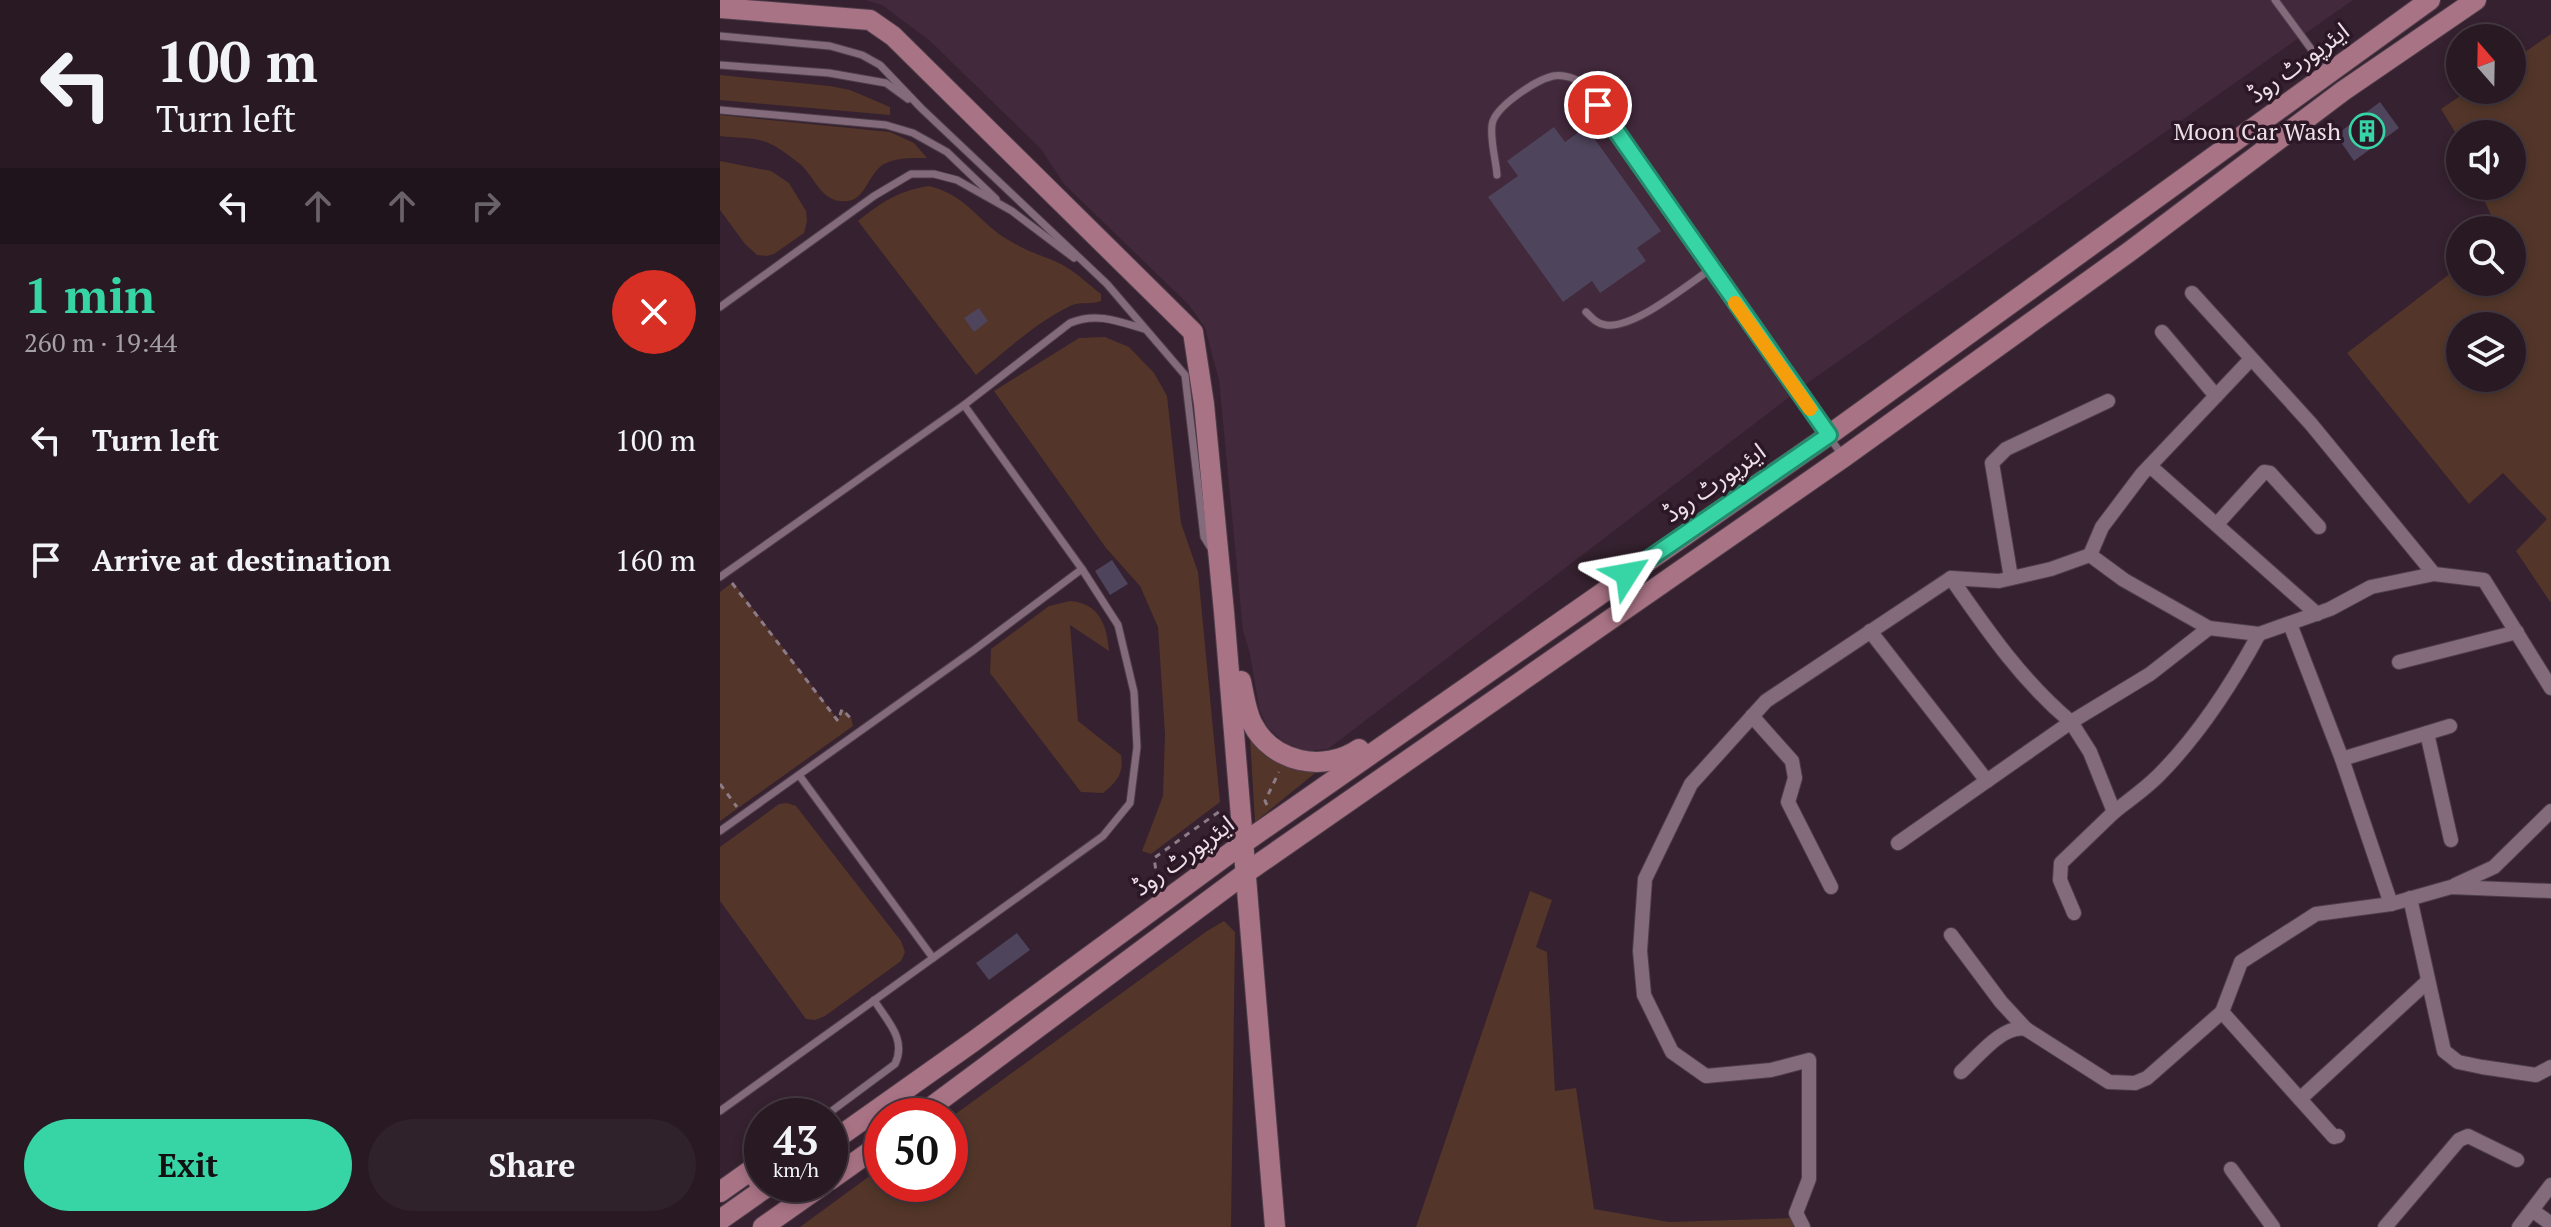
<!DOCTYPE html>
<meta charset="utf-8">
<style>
body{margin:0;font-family:"PT Serif","Noto Sans Arabic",serif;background:#30222b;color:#f1f3f6;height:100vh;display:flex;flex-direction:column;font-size:30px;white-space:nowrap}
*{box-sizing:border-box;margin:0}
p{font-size:26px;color:#a5a0a6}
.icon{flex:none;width:44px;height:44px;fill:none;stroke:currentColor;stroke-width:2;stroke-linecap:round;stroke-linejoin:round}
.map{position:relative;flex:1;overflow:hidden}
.drawer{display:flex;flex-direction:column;background:#281923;width:720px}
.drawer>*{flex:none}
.banner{background:#281923;color:#f1f3f6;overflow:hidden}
.needle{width:52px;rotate:340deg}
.controls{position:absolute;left:1726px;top:24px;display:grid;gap:16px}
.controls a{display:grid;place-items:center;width:80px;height:80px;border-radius:50%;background:#281923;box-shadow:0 4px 12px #0003,0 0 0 2px #443841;font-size:40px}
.speed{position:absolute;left:24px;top:1098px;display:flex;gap:16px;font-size:40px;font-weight:700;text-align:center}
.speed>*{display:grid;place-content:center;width:104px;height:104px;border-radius:50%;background:#281923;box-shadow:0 4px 12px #0003,0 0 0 2px #443841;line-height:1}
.speed small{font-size:20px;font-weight:400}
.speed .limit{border:12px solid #d22;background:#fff;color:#111}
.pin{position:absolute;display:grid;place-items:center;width:68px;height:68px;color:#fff;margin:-34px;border:4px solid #fff;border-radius:50%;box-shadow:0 2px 8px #0007}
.me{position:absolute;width:88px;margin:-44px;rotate:56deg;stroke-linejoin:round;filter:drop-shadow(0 0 6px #0008)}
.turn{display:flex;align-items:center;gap:28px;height:168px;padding:0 24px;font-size:36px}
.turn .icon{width:104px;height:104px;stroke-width:2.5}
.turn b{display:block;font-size:56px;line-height:68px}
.lanes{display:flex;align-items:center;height:76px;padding:0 24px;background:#0003;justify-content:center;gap:40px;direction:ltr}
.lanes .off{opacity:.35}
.round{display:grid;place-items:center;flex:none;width:84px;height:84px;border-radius:42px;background:#30222b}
.headline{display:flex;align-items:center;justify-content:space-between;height:136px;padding:0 24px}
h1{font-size:48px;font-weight:700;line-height:60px;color:#37d4a6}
.button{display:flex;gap:16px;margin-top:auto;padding:16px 24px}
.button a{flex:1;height:92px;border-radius:48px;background:#37d4a6;color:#111;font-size:32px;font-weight:700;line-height:92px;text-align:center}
.button a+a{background:#30222b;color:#f1f3f6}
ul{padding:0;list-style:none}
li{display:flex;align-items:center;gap:24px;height:120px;padding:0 24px}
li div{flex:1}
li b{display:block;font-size:30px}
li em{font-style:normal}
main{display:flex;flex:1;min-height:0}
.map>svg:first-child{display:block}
.built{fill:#42293c}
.green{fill:#533629;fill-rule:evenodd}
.building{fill:#4e445b}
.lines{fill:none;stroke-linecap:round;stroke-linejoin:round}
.service-casing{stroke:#4e3d49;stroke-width:9}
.minor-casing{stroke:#4e3d49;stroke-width:16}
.secondary-casing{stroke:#4e3d49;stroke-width:22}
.path{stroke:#8d7b87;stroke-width:3;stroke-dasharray:6 6;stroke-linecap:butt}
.service{stroke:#836b7c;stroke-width:7}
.minor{stroke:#836b7c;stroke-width:14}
.secondary{stroke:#a87385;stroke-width:20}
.route-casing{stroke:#248a6c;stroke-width:20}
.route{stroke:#37d4a6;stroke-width:14}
.slow{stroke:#f59e0b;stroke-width:14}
.labels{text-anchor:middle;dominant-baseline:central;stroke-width:7;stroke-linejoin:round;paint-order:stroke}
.street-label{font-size:24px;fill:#eee0e9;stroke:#2b1725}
.poi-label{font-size:24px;fill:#eee0e9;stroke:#2b1725;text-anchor:end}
</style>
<main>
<section class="drawer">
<div class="banner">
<div class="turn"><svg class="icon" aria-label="left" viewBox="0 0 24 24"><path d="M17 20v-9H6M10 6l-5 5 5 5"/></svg><div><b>100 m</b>Turn left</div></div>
<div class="lanes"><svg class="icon" aria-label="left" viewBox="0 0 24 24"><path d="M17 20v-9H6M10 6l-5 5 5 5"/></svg><svg class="icon off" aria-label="ahead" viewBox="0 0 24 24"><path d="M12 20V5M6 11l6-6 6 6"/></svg><svg class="icon off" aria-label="ahead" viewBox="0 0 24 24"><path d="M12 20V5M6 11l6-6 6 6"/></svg><svg class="icon off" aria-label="right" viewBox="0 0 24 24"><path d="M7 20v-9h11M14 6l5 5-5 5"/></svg></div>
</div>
<div class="headline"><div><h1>1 min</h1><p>260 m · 19:44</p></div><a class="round" style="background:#d93025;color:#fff"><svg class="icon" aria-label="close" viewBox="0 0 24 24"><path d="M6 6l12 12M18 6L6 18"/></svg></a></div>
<ul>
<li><svg class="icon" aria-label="left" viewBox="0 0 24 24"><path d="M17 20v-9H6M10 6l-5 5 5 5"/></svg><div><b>Turn left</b></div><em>100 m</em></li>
<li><svg class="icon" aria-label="arrive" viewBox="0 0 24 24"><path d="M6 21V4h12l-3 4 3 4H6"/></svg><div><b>Arrive at destination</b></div><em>160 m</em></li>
</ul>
<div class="button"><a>Exit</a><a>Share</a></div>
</section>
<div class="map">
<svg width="1831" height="1227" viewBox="0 0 1831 1227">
<rect width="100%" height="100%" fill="#35212f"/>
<path class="built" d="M145 0H1633L1089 382 608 749 586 751 565 743 547 727 539 708 530 654 523 631 499 380 485 328 469 305 344 184 321 149 210 41 162 5Z"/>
<g class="green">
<path d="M1831 34V603L1796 551 1827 519 1783 473 1749 504 1627 353 1740 266V282H1792V230H1778L1760 191 1767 186H1792V134H1740V140L1721 109 1749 90H1792V61ZM1792 326V378H1740V326Z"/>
<path d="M0 75 110 86 130 90 170 107V115L0 100Z"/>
<path d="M0 115 170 132 194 143 207 158C192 158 178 157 164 164 146 175 146 205 120 201 100 199 94 176 80 164 71 157 55 144 43 141 30 137 14 138 0 136Z"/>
<path d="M0 161 51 171 69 183 86 211 87 221 84 233 54 254 47 256 37 255 25 244 0 210Z"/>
<path d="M209 186C249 196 258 223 290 241 306 251 324 256 341 264 356 272 368 284 381 294V301C371 305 360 301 350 306 315 323 286 351 256 375L138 221C160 203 180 190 209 186Z"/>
<path d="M385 337 409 347 434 373 447 396 461 523 478 572 500 802 431 854 422 851 443 796 445 734 438 627 420 586 386 548 274 391 359 338Z"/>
<path d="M13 582 118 720 122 709 131 717 133 726 0 821V592Z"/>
<path d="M350 601C379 603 387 625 389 651L350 625 358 721 401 755C404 773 397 782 383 793L361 792 270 673 271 649 329 606Z"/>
<path d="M530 738 600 769 535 822Z"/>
<path d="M67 803 76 806 181 941 185 952 181 961 105 1016 95 1020 86 1019 0 901V847L59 804Z"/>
<path d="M810 891 832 900 816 947 827 952 835 1091 856 1088 874 1209 949 1222 1073 1218 1078 1227H696Z"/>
<path d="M504 921 515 932 511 1227H80L162 1167V1184H230V1118L487 931Z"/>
</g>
<g class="building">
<path d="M1660 102 1679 128 1634 161 1616 135Z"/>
<path d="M834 127 845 142 866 127 941 231 917 248 926 261 880 293 872 281 843 302 768 197 798 176 787 161Z"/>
<path d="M259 308 268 321 254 332 244 318Z"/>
<path d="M392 560 408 584 390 595 375 571Z"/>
<path d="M297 933 310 950 269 980 256 963Z"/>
</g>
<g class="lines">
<g class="service-casing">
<g id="service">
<path d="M1555 0 1608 72"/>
<path d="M0 36 110 46 142 55 160 65 201 108 387 284 465 375 484 537 492 550"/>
<path d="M0 65 109 73 166 83 188 99"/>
<path d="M0 110 166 125 193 133 227 152 276 199"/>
<path d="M777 175C776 160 770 141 772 125 774 107 816 80 833 76 844 74 854 78 863 83L923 173 1122 455"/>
<path d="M0 307 154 196 191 174H214L237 180 292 211 354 258"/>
<path d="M866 312C872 318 877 324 886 325 914 329 967 285 991 269"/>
<path d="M244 405 362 569"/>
<path d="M0 577 244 405 350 323C376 312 398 321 424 329"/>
<path d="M79 775 213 958"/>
<path d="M0 831 254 650 362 569 398 625 414 692 417 747 410 803 383 836 0 1111"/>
<path d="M105 1116 175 1064C187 1039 167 1021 154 1000"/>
</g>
</g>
<g class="minor-casing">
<g id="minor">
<path d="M1472 293 1591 424 1714 574 1764 580 1831 688"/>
<path d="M1442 332 1496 396"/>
<path d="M1531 359 1422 474 1382 527 1370 555 1404 580 1489 628 1539 634 1610 609 1651 587 1714 574"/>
<path d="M1430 466 1597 614"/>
<path d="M1497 524 1544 472 1550 473 1599 527"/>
<path d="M1370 555 1331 569 1279 581 1231 578C1267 630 1302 681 1351 722L1430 674 1489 628"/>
<path d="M1291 578 1272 463 1286 449 1388 401"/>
<path d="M1570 624 1622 759 1671 904"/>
<path d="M1150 631 1267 781"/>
<path d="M1679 662 1797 632"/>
<path d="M1032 716 1072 761 1075 778 1068 802 1111 887"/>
<path d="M1707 733 1731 840"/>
<path d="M1622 759 1730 726"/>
<path d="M1178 843 1351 722 1370 752 1394 812C1409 800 1425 789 1438 776 1477 737 1513 682 1539 634"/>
<path d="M1735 885 1774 867 1831 811"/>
<path d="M1690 898 1724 1051 1738 1062 1762 1067 1816 1075 1831 1067"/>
<path d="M1354 913 1340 880 1341 863 1394 812"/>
<path d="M1231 935 1281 1002 1306 1029"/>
<path d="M1502 1012 1614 1137 1618 1136"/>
<path d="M1241 1072C1257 1058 1282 1024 1306 1029L1389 1082 1415 1083 1427 1078 1502 1012 1521 962 1596 914 1671 904 1731 887 1831 891"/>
<path d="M1580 1099 1708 981"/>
<path d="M1511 1169 1553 1227"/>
<path d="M1812 1210 1831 1224"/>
<path d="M1083 1227 1076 1213 1089 1179V1060L1051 1070 986 1076 952 1052 924 995 920 951 925 879 971 784 1046 701 1231 578"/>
<path d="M1665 1227 1739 1140 1748 1136 1797 1160"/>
<path d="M1799 1227 1831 1185"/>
</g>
</g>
<g class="secondary-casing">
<g id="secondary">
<path d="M0 8 150 20 173 36 473 332 484 404 504 612 555 1227"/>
<path d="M521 681C524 695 526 711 532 723 552 763 604 773 639 749"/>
<path d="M199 1116 527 872 1124 457 1409 252 1623 91 1756 0"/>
<path d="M110 1143 254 1041 525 842 1109 435 1710 0"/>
<path d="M110 1180 162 1143"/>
<path d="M0 1192 31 1170 44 1189"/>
<path d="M0 1220 51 1184"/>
<path d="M43 1227 104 1184"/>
</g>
</g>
<g class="path">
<path d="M12 583 118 721 122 709 133 721"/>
<path d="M0 784 17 807"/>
<path d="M547 805 545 801 559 772"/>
<path d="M441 879 436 871 434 858 500 811"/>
</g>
<use href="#service" class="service"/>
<use href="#minor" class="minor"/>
<use href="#secondary" class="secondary"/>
</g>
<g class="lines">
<g class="route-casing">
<path id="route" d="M878 105 1109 435 907 574"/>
</g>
<use href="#route" class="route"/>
<path class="slow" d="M1015 303 1090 409"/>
</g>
<defs>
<g id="building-ring" transform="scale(1.8)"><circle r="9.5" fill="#2b1725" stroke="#37d4a6" stroke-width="1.5"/><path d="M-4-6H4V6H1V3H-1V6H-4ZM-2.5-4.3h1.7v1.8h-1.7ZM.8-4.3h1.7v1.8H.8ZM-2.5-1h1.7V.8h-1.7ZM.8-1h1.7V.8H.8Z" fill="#37d4a6"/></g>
</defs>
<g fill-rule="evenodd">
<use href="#building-ring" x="1647" y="131"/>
</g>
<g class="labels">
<g class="street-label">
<text transform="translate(1578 62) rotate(-36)">ایئرپورٹ روڈ</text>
<text transform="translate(994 482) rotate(-35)">ایئرپورٹ روڈ</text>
<text transform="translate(463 855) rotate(-36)">ایئرپورٹ روڈ</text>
</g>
<g class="poi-label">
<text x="1621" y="131">Moon Car Wash</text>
</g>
</g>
</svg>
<div class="controls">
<a><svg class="needle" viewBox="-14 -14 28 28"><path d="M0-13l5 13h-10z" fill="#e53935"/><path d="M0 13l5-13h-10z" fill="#a5a0a6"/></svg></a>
<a><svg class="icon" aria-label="sound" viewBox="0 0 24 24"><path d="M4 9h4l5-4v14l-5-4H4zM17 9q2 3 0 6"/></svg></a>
<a><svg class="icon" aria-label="search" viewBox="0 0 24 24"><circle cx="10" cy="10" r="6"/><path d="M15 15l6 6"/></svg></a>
<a><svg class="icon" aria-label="layers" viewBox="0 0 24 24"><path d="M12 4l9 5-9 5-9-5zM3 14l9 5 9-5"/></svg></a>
</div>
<div class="speed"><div>43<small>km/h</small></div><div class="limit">50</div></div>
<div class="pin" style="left:878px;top:105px;background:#d93025"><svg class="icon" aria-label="arrive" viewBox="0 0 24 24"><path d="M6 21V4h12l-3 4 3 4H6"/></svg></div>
<svg class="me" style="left:907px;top:574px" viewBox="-20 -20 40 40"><path d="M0-17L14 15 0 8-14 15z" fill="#37d4a6" stroke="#fff" stroke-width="4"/></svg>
</div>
</main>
